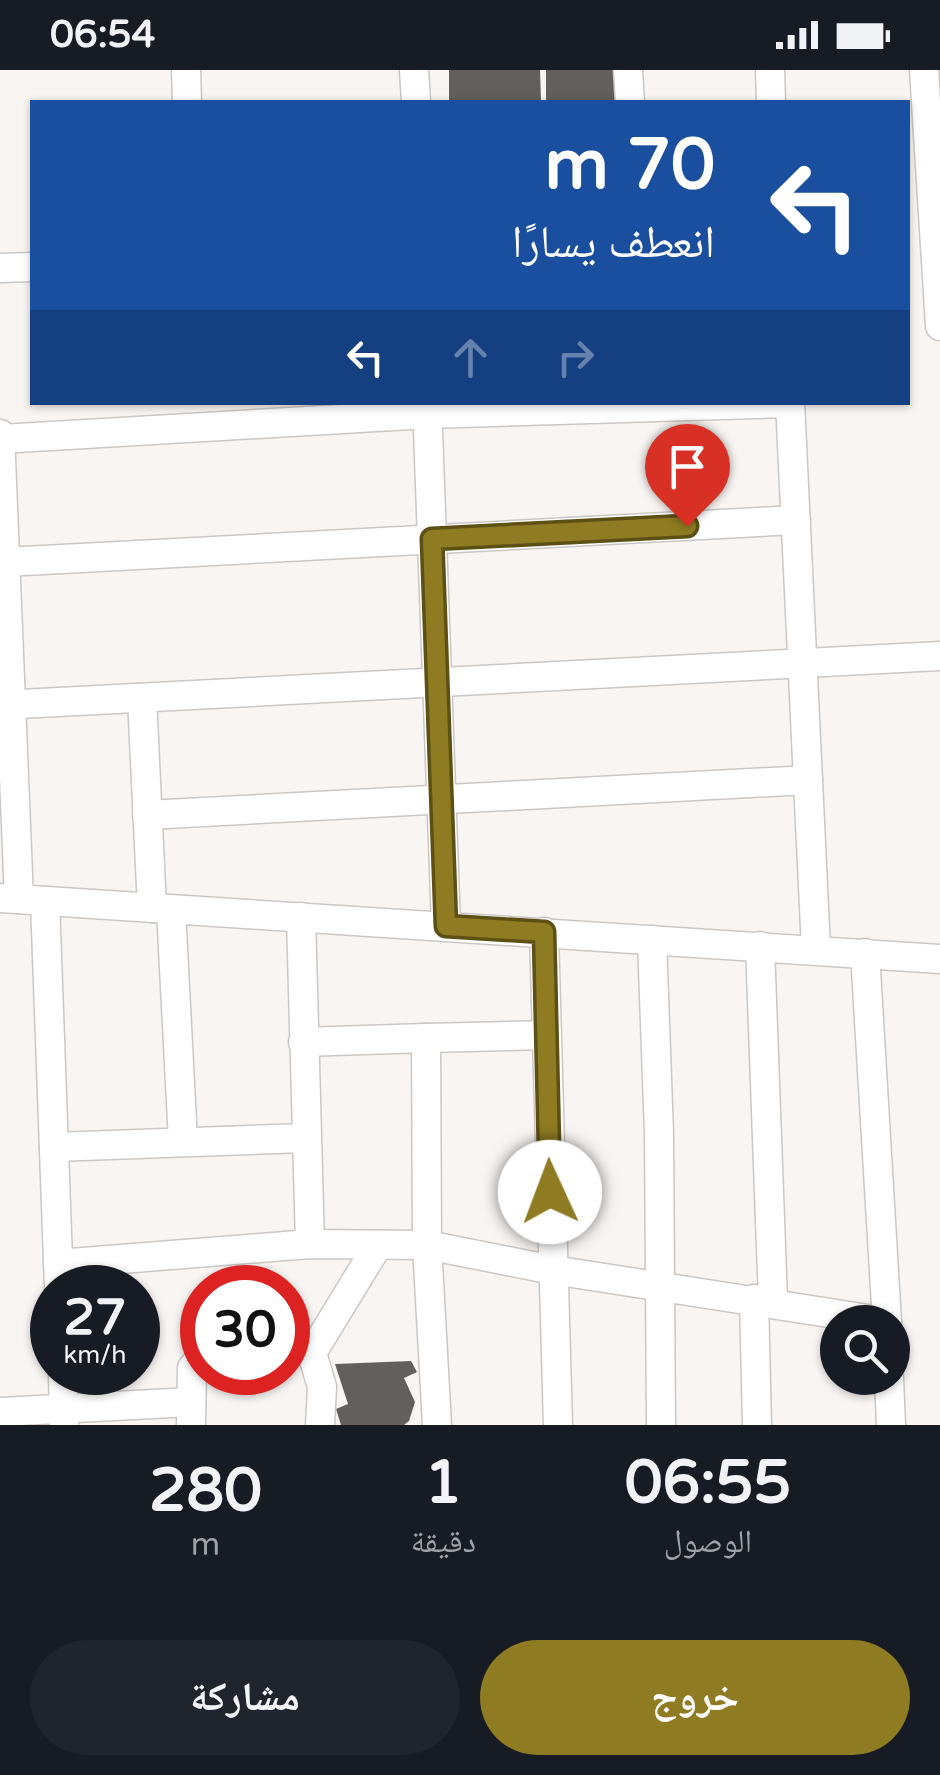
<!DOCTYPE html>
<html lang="ar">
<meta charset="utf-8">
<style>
body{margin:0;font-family:"Varela Round","Noto Naskh Arabic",sans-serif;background:#20242c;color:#f1f3f6;direction:rtl;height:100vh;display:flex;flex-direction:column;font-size:38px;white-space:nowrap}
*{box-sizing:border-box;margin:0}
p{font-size:32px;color:#9ea1a6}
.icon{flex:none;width:55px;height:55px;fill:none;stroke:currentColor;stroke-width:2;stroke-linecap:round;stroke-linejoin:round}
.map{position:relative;height:1355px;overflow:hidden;direction:ltr}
.side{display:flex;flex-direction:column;background:#171b24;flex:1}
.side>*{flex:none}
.hud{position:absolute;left:30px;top:30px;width:880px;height:305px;border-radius:0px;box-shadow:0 2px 8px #0004;direction:rtl;background:#1a4fa0;color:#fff;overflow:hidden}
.tools{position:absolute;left:820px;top:1235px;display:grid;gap:20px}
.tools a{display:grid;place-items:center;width:90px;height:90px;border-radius:50%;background:#171b24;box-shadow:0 2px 8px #0004;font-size:50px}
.speed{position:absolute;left:30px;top:1195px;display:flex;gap:20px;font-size:50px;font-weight:700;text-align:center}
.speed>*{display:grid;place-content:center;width:130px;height:130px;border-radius:50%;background:#171b24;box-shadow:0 2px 8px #0004;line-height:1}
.speed small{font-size:25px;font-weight:400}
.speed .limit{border:15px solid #d22;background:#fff;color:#111}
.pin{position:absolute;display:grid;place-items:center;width:85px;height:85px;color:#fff;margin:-102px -42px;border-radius:50% 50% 50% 0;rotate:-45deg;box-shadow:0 0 10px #0007}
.pin .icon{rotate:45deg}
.me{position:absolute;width:110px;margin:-55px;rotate:358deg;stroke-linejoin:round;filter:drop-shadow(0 0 8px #0008)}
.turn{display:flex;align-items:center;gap:35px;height:210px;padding:0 30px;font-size:45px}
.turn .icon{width:130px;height:130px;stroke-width:2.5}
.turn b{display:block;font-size:70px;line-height:85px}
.lanes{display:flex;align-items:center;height:95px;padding:0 30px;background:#0003;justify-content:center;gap:50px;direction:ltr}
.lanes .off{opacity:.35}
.eta{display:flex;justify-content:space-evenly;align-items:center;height:170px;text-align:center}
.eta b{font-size:60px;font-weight:700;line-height:70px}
.primary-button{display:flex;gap:20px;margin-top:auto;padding:20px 30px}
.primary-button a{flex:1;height:115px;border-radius:60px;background:#8f7b21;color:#fff;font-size:40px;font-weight:700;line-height:115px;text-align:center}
.primary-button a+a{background:#20242c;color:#f1f3f6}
.status{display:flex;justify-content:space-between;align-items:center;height:70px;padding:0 50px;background:#171b24;direction:ltr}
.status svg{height:28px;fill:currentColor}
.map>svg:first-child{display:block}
.building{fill:#625f5d}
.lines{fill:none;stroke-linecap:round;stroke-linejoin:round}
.minor-casing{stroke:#cbc7c4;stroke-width:31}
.minor{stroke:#fff;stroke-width:28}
.route-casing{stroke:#5d5015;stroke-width:25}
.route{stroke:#8f7b21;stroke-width:18}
</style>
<div class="status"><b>06:54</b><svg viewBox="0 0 49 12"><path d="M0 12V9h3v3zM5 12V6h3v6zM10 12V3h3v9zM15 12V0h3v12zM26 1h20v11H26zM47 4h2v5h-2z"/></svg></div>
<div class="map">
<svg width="940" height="1355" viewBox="0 0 940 1355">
<rect width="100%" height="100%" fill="#f9f5f3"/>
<g class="building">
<path d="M449 0H540L541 32H449Z"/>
<path d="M546 0H615L616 32H546Z"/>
<path d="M411 1291 417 1302 404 1308 415 1332 409 1351 404 1355H341L336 1339 348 1334 335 1294Z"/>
</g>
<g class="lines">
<g class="minor-casing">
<g id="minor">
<path d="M186 0 187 32"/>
<path d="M414 0 416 32"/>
<path d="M628 0 630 32"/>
<path d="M770 0 771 32"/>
<path d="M924 0 940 256"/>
<path d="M0 198 32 197"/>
<path d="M427 332 446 856"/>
<path d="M790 332 816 879"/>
<path d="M0 364 19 829"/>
<path d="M0 369 427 344 790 333"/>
<path d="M5 492 796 450"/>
<path d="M142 628 152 838"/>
<path d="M0 635 940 586"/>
<path d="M147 745 808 710"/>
<path d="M0 828 940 889"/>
<path d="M45 831 59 1218"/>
<path d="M171 840 183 1071"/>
<path d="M301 847 310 1174"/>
<path d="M544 862 558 1355"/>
<path d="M652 870 659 1064 661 1355"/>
<path d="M760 876 773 1232"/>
<path d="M865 883 887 1252"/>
<path d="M426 968 546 965"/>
<path d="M303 972 426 968 427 1175 437 1355"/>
<path d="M54 1077 306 1068"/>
<path d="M58 1194 310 1174 427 1175 553 1200 887 1252"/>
<path d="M754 1229 757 1355"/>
<path d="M63 1302 64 1355"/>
<path d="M889 1308 891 1355"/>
<path d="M0 1342 191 1332"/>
<path d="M191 1355 192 1298 202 1286"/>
<path d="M320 1355 322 1317 312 1283 378 1175"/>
</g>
</g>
<use href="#minor" class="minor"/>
</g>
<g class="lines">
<g class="route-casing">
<path id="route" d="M550 1122 544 862 446 856 432 469 687 456"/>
</g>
<use href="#route" class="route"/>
</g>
</svg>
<div class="tools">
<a><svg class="icon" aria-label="search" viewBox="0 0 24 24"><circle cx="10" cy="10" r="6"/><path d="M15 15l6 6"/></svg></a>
</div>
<div class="speed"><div>27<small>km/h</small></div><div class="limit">30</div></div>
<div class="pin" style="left:687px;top:456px;background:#d93025"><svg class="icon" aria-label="arrive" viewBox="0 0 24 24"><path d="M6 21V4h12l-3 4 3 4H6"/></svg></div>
<svg class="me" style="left:550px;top:1122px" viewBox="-20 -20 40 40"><circle r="19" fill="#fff"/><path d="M0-13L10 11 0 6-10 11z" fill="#8f7b21"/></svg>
<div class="hud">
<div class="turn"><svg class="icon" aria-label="left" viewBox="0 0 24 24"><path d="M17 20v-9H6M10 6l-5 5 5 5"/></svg><div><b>70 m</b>انعطف يسارًا</div></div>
<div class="lanes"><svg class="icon" aria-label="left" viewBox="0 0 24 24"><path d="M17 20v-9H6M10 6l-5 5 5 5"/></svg><svg class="icon off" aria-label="ahead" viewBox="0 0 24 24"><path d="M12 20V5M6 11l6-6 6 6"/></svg><svg class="icon off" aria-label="right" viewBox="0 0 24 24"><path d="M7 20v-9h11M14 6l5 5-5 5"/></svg></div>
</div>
</div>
<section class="side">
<div class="eta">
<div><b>06:55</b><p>الوصول</p></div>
<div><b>1</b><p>دقيقة</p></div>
<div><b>280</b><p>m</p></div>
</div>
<div class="primary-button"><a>خروج</a><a>مشاركة</a></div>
</section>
